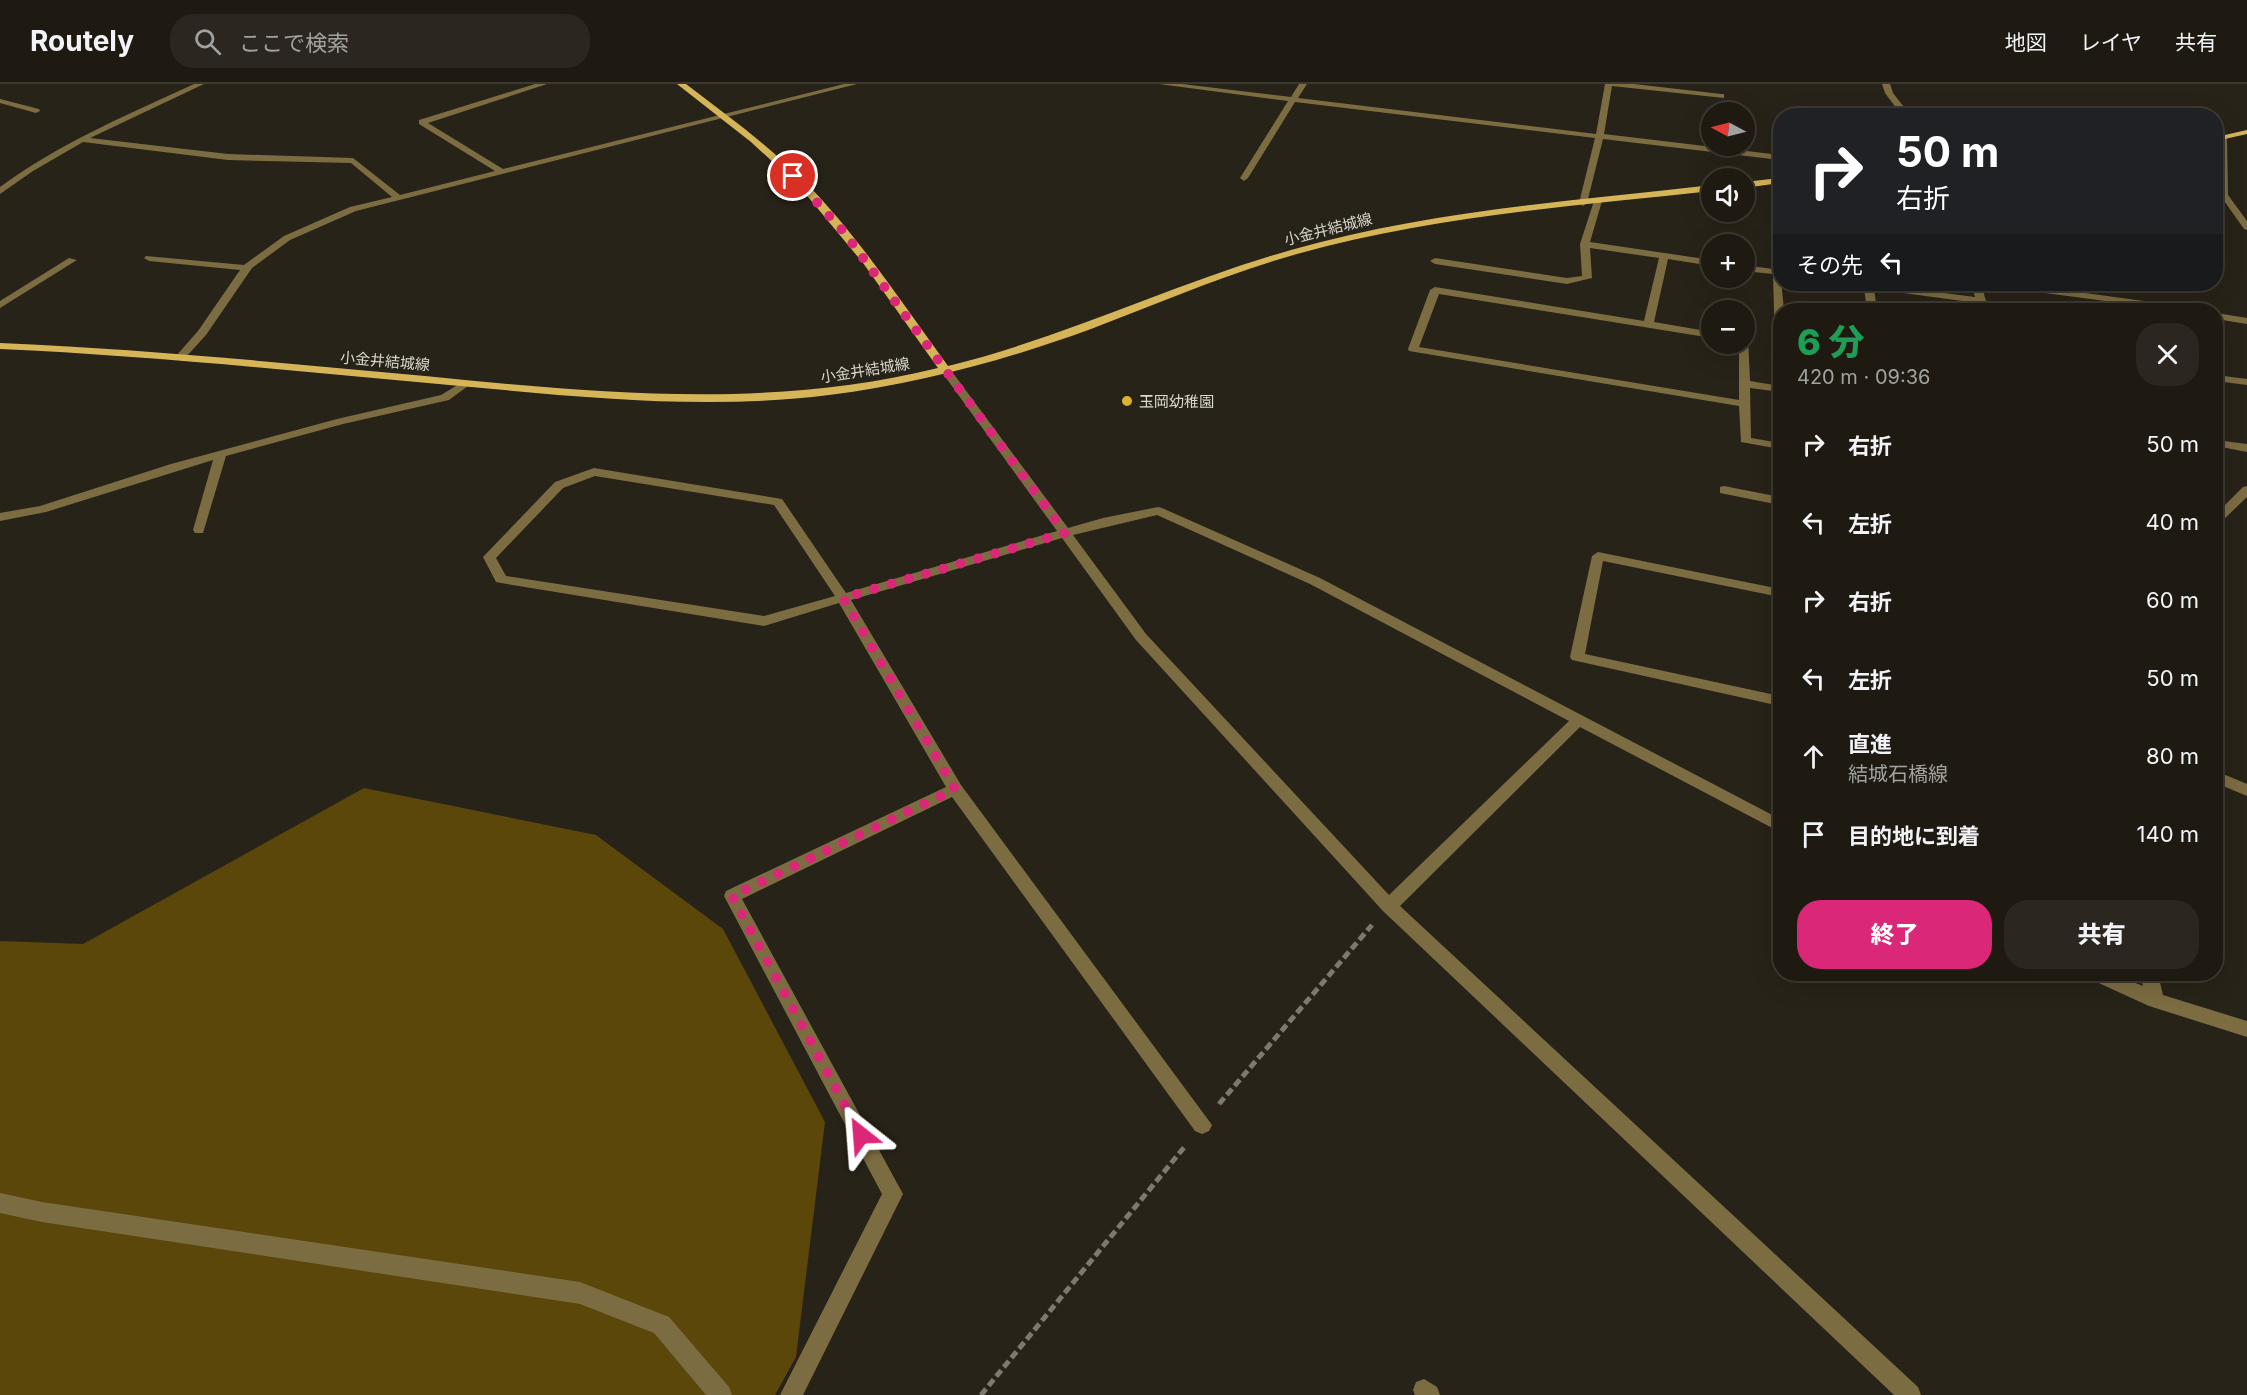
<!DOCTYPE html>
<html lang="ja">
<meta charset="utf-8">
<style>
body{margin:0;font-family:Inter,"Noto Sans JP",sans-serif;background:#2b2720;color:#f1f3f6;height:100vh;display:flex;flex-direction:column;font-size:22px;white-space:nowrap}
*{box-sizing:border-box;margin:0}
p{font-size:20px;color:#a1a19f}
.icon{flex:none;width:33px;height:33px;fill:none;stroke:currentColor;stroke-width:2;stroke-linecap:round;stroke-linejoin:round}
.map{position:relative;flex:1;overflow:hidden}
.side{position:absolute;left:1773px;top:219px;width:450px;height:678px;display:flex;flex-direction:column;background:#1e1a12;border-radius:24px;box-shadow:0 6px 24px #0002,0 0 0 2px #3c3832}
.side>*{flex:none}
.top-card{position:absolute;left:1773px;top:24px;width:450px;height:183px;border-radius:24px;box-shadow:0 6px 24px #0002,0 0 0 2px #3c3832;background:#202124;color:#fff;overflow:hidden}
.needle{width:39px;rotate:277deg}
.controls{position:absolute;left:1701px;top:18px;display:grid;gap:12px}
.controls a{display:grid;place-items:center;width:54px;height:54px;border-radius:50%;background:#1e1a12;box-shadow:0 6px 24px #0002,0 0 0 2px #3c3832;font-size:30px}
.pin{position:absolute;display:grid;place-items:center;width:51px;height:51px;color:#fff;margin:-26px;border:3px solid #fff;border-radius:50%;box-shadow:0 2px 6px #0007}
.me{position:absolute;width:66px;margin:-33px;rotate:332deg;stroke-linejoin:round;filter:drop-shadow(0 0 4px #0008)}
.turn{display:flex;align-items:center;gap:21px;height:126px;padding:0 24px;font-size:27px}
.turn .icon{width:78px;height:78px;stroke-width:2.5}
.turn b{display:block;font-size:42px;line-height:51px}
.then{display:flex;align-items:center;height:57px;padding:0 24px;background:#0003;gap:12px;font-size:22px}
.round{display:grid;place-items:center;flex:none;width:63px;height:63px;border-radius:24px;background:#2b2720}
.overview{display:flex;align-items:center;justify-content:space-between;height:102px;padding:0 24px}
h1{font-size:36px;font-weight:800;line-height:45px;color:#1e9e55}
.cta{display:flex;gap:12px;margin-top:auto;padding:12px 24px}
.cta a{flex:1;height:69px;border-radius:24px;background:#db2777;color:#fff;font-size:24px;font-weight:800;line-height:69px;text-align:center}
.cta a+a{background:#2b2720;color:#f1f3f6}
ul{padding:0;list-style:none}
li{display:flex;align-items:center;gap:18px;height:78px;padding:0 24px}
li div{flex:1}
li b{display:block;font-size:22px}
li em{font-style:normal}
header{display:flex;align-items:center;gap:36px;box-sizing:border-box;height:84px;padding:0 30px;background:#1e1a12;border-bottom:2px solid #3c3832}
header strong{font-size:28px}
nav{display:flex;gap:33px;margin-inline-start:auto;font-size:21px}
.search{width:420px;height:54px;background:#2b2720;display:flex;align-items:center;gap:15px;box-sizing:border-box;padding:0 21px;border-radius:24px;color:#a1a19f;font-size:22px}
.map>svg:first-child{display:block}
.forest{fill:#5b470a}
.lines{fill:none;stroke-linecap:round;stroke-linejoin:round}
.path{stroke:#7d796f;stroke-width:5;stroke-dasharray:8 4;stroke-linecap:butt}
.minor{fill:#7c6c42;fill-rule:evenodd}
.major{fill:#d6b558;fill-rule:evenodd}
.route{stroke:#db2777;stroke-width:10;stroke-dasharray:0 18}
.poi-dot{fill:#dcb233;stroke:#282318;stroke-width:2}
.labels{text-anchor:middle;dominant-baseline:central;stroke-width:6;stroke-linejoin:round;paint-order:stroke}
.far-street-label{font-size:15px;fill:#d9d7cf;stroke:#282318}
.far-poi-label{font-size:15px;fill:#d9d7cf;stroke:#282318;text-anchor:start}
</style>
<header>
<strong>Routely</strong>
<div class="search"><svg class="icon" aria-label="search" viewBox="0 0 24 24"><circle cx="10" cy="10" r="6"/><path d="M15 15l6 6"/></svg>ここで検索</div>
<nav><a>地図</a><a>レイヤ</a><a>共有</a></nav>
</header>
<div class="map">
<svg width="2247" height="1311" viewBox="0 0 2247 1311">
<rect width="100%" height="100%" fill="#282318"/>
<path class="forest" d="M364 704 596 751 723 845 825 1038 796 1273 775 1311H0V857L83 860Z"/>
<g class="lines">
<g class="path">
<path d="M1219 1020 1372 841"/>
<path d="M981 1311 1186 1061"/>
</g>
<g class="minor">
<path d="M194 0H204L90 54 228 70 353 74 400 111 495 87 419 40V36L535 0H547L428 39 503 85 844 0H857L356 127 290 156 252 184 206 251 185 274 181 275 176 272 198 247 240 186 149 177 144 174 146 172 244 181 284 152 350 123 392 113 351 79 228 76 83 58 33 87 0 110V103C60 59 127 31 194 0Z"/>
<path d="M1159 0H1182L1291 13 1299 0H1307L1298 14 1596 50 1605 0H1634L1721 10H1724V14L1612 2 1604 50 1780 71V76L1603 55 1587 119 1583 122 1579 119 1595 54 1295 18 1248 94 1244 97 1240 94 1288 17Z"/>
<path d="M1882 0H1890L1893 9 1911 32H1902L1885 9Z"/>
<path d="M0 15 39 25 40 27 36 29 0 19Z"/>
<path d="M2223 52 2227 54 2228 111 2247 137V146L2244 145 2220 111 2219 54Z"/>
<path d="M1598 114 1602 117 1590 158 1712 176V182L1668 175 1654 238 1712 248V254L1439 210 1419 263 1739 316V260H1744V253L1748 254 1750 297 1780 302V308L1750 304 1751 354 1780 359V365L1741 358 1739 322 1409 267 1408 265 1430 206 1435 203 1644 237 1659 174 1590 164 1592 194 1567 200 1435 180 1430 177 1435 174 1567 194 1582 192 1580 160 1594 117Z"/>
<path d="M69 174 77 176 0 224V217Z"/>
<path d="M1744 181 1780 186 1784 226H1780V265L1775 262 1773 190 1744 187Z"/>
<path d="M1852 200H1875L1975 213 1971 200H1981L1988 224 1981 226 1977 219 1874 205 1877 226H1867L1864 204Z"/>
<path d="M1996 200H2020L2188 223 2193 226H2173L2001 203Z"/>
<path d="M2216 229 2247 234V240L2216 235Z"/>
<path d="M946 284 950 285 1068 444 1103 434 1158 423 1162 424 1320 494 1780 735V748L1580 643 1400 822 1918 1303 1921 1311H1894L1383 827 1136 556 1062 454 851 516 961 701 1212 1041 1209 1047 1202 1050 1195 1047 952 713 742 815 903 1110 803 1311H780L882 1110 724 812 726 807 946 703 839 519 764 542 501 499 496 498 483 473 555 398 594 384 782 415 846 509 1057 447 941 287ZM595 392 774 421 835 512 764 532 506 492 496 474 563 404ZM1157 431 1310 500 1569 637 1389 811 1146 550 1073 451Z"/>
<path d="M2216 291 2247 295V301L2216 297Z"/>
<path d="M464 297 469 300 468 302 449 316 343 340 226 372 203 449H195L193 446 213 376 46 428 0 437V429L40 422 171 380 337 335 441 311Z"/>
<path d="M2216 356 2247 360V368L2216 362Z"/>
<path d="M1724 402 1780 413V421L1720 409V403Z"/>
<path d="M2247 402V413L2220 439 2216 440V430L2243 403Z"/>
<path d="M1598 468 1780 505V513L1603 477 1585 570 1780 612V622L1572 576 1570 573 1592 472Z"/>
<path d="M2216 687 2247 700V712L2216 699Z"/>
<path d="M2087 890H2113L2143 902 2140 890H2158L2163 911 2247 937V953L2149 922 2090 895Z"/>
<path d="M0 1109 42 1118 580 1198 669 1233 729 1303 732 1311H706L654 1249 580 1220 42 1138 0 1129Z"/>
<path d="M1424 1295 1437 1303 1440 1311H1415L1413 1306 1416 1298Z"/>
</g>
<g class="major">
<path d="M677 0H686C727 31 769 62 805 98 860 154 902 219 948 282 1066 253 1175 199 1291 166 1428 127 1571 117 1712 101V107C1573 122 1432 132 1297 170 1226 190 1159 219 1091 245 1006 276 919 300 829 311 710 326 590 314 471 303 314 289 158 272 0 265V259C142 265 283 279 425 292 597 309 769 326 938 284L863 179 799 102 751 58Z"/>
<path d="M2247 46V50L2216 57V53Z"/>
<path d="M1780 94V99L1744 104V98Z"/>
</g>
</g>
<g class="lines">
<path class="route" d="M793 92 844 148 1065 449 843 514 955 705 732 812 861 1051"/>
</g>
<circle class="poi-dot" cx="1127" cy="317" r="6"/>
<g class="labels">
<g class="far-street-label">
<text transform="translate(1328 145) rotate(-14)">小金井結城線</text>
<text transform="translate(385 277) rotate(5)">小金井結城線</text>
<text transform="translate(865 286) rotate(-9)">小金井結城線</text>
</g>
<g class="far-poi-label">
<text x="1139" y="317">玉岡幼稚園</text>
</g>
</g>
</svg>
<div class="controls">
<a><svg class="needle" viewBox="-14 -14 28 28"><path d="M0-13l5 13h-10z" fill="#e53935"/><path d="M0 13l5-13h-10z" fill="#a1a19f"/></svg></a>
<a><svg class="icon" aria-label="sound" viewBox="0 0 24 24"><path d="M4 9h4l5-4v14l-5-4H4zM17 9q2 3 0 6"/></svg></a>
<a>+</a>
<a>−</a>
</div>
<div class="pin" style="left:793px;top:92px;background:#d93025"><svg class="icon" aria-label="arrive" viewBox="0 0 24 24"><path d="M6 21V4h12l-3 4 3 4H6"/></svg></div>
<svg class="me" style="left:861px;top:1051px" viewBox="-20 -20 40 40"><path d="M0-17L14 15 0 8-14 15z" fill="#db2777" stroke="#fff" stroke-width="4"/></svg>
<div class="top-card">
<div class="turn"><svg class="icon" aria-label="right" viewBox="0 0 24 24"><path d="M7 20v-9h11M14 6l5 5-5 5"/></svg><div><b>50 m</b>右折</div></div>
<div class="then">その先<svg class="icon" aria-label="left" viewBox="0 0 24 24"><path d="M17 20v-9H6M10 6l-5 5 5 5"/></svg></div>
</div>
<section class="side">
<div class="overview"><div><h1>6 分</h1><p>420 m · 09:36</p></div><a class="round"><svg class="icon" aria-label="close" viewBox="0 0 24 24"><path d="M6 6l12 12M18 6L6 18"/></svg></a></div>
<ul>
<li><svg class="icon" aria-label="right" viewBox="0 0 24 24"><path d="M7 20v-9h11M14 6l5 5-5 5"/></svg><div><b>右折</b></div><em>50 m</em></li>
<li><svg class="icon" aria-label="left" viewBox="0 0 24 24"><path d="M17 20v-9H6M10 6l-5 5 5 5"/></svg><div><b>左折</b></div><em>40 m</em></li>
<li><svg class="icon" aria-label="right" viewBox="0 0 24 24"><path d="M7 20v-9h11M14 6l5 5-5 5"/></svg><div><b>右折</b></div><em>60 m</em></li>
<li><svg class="icon" aria-label="left" viewBox="0 0 24 24"><path d="M17 20v-9H6M10 6l-5 5 5 5"/></svg><div><b>左折</b></div><em>50 m</em></li>
<li><svg class="icon" aria-label="ahead" viewBox="0 0 24 24"><path d="M12 20V5M6 11l6-6 6 6"/></svg><div><b>直進</b><p>結城石橋線</p></div><em>80 m</em></li>
<li><svg class="icon" aria-label="arrive" viewBox="0 0 24 24"><path d="M6 21V4h12l-3 4 3 4H6"/></svg><div><b>目的地に到着</b></div><em>140 m</em></li>
</ul>
<div class="cta"><a>終了</a><a>共有</a></div>
</section>
</div>
